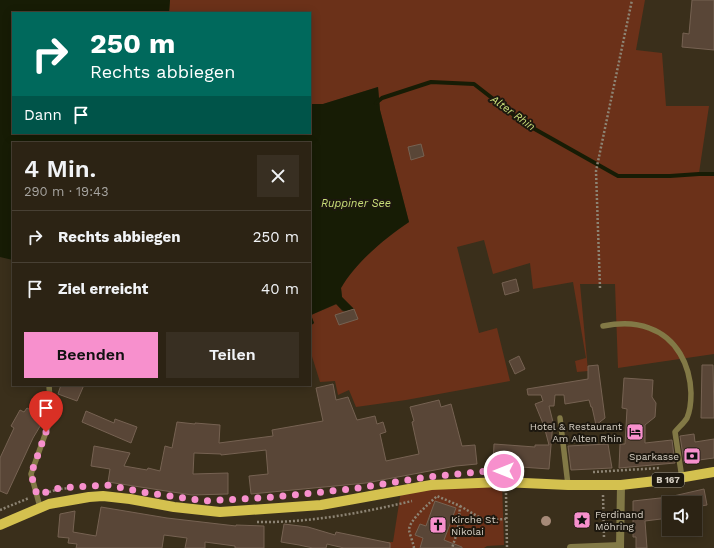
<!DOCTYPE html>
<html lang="de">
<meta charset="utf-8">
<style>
body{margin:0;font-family:"Work Sans",sans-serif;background:#382f22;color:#f1f3f6;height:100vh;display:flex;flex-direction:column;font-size:15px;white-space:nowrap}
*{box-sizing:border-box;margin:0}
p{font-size:13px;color:#a6a4a0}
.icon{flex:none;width:22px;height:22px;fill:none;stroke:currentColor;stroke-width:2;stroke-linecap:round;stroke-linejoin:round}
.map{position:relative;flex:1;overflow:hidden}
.panel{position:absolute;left:12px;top:142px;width:299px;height:244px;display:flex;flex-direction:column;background:#2c2314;border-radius:0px;box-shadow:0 2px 10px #0003,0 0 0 1px #484034}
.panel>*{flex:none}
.guide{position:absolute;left:12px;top:12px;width:299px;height:122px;border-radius:0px;box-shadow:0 2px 10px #0003,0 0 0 1px #484034;background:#00695c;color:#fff;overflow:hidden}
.tools{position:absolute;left:662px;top:496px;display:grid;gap:8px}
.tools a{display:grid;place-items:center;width:40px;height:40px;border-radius:0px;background:#2c2314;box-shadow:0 2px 10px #0003,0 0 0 1px #484034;font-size:20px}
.pin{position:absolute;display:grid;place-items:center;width:34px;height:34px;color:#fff;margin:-41px -17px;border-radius:50% 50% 50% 0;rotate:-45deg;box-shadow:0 0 4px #0007}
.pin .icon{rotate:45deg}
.me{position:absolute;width:44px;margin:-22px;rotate:270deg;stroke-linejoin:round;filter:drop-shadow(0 0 3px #0008)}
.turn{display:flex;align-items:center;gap:14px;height:84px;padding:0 12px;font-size:18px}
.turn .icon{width:52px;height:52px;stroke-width:2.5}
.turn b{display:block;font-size:28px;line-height:34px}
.then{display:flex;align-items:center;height:38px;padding:0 12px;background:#0003;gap:8px;font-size:15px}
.round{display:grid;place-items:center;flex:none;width:42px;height:42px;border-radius:0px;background:#382f22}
.headline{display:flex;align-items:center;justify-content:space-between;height:68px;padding:0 12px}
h1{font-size:24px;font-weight:600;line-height:30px}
.cta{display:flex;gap:8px;margin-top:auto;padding:8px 12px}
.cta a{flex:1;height:46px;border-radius:0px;background:#f790cd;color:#111;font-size:16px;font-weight:600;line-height:46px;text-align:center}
.cta a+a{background:#382f22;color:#f1f3f6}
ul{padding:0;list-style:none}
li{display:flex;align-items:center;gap:12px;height:52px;padding:0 12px;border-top:1px solid #484034}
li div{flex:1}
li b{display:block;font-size:15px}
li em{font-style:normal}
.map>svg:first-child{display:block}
.green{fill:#6b3119}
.water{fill:#171c05}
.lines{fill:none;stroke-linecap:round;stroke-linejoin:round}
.stream{stroke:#171c05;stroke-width:4}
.building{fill:#594637;stroke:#766252}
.path{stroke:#8d8474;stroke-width:2.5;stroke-dasharray:2 2;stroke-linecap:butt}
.service{stroke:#827946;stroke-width:5.5}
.minor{stroke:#827946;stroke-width:8}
.primary{stroke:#d4c14f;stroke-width:10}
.tree{fill:#a68a78}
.route{stroke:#f790cd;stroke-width:7;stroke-dasharray:0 12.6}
.labels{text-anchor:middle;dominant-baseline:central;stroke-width:4;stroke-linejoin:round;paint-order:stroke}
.shield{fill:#1d180f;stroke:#9f998e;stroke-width:1}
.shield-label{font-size:9px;font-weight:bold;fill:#d7d0c4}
.poi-label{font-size:10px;fill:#d7d0c4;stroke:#1d180f;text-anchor:end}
.water-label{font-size:11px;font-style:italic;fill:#c8dd78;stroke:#1d180f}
</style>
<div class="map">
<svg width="714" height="548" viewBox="0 0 714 548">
<rect width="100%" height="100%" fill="#3a2f1b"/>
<g class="green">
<path d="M170 0H645L636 50 662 53 666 106H709L699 173 714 174V354L618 368 615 284H580L588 371 577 372 575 361 586 358 573 282 533 289 530 263 493 274 484 240 457 247 479 333 497 328 510 381 406 400 356 407 349 390 338 395 335 381 320 382 310 350V326L314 323 311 315 337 304 342 311 345 312 348 322 357 319 354 309 342 297 341 288C356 262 384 239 409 222L380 110 378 87 323 104H310V13H169Z"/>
<path d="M502 482 504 545 487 546 484 548H382L384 542H393L401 491Z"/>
</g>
<path class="water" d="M0 0H170L169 13H13V133H310V104H323L378 87 380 110 409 222C385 238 355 263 341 288L342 297 354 309C342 312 344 312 336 304L311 315 314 323 310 326V143H13V260L0 257Z"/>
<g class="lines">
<path class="stream" d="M376 103 382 98 431 82 474 84 524 123 618 176H670L699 174H714"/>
</g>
<g class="building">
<path d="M692 0H714V50L682 47 683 33 689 34Z"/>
<path d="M421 144 424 156 411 160 408 147Z"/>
<path d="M516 279 519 291 505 295 502 283Z"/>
<path d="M354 309 358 319 339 325 335 315Z"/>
<path d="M519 356 525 369 515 374 509 361Z"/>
<path d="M598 365 605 418 596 425 592 407H591L589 400 565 404 564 395H555L554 406H549L553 422 549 469 493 465 494 444 535 447V445H549L544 426 535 404 543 401 541 395H528L527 389 588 379V366Z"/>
<path d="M702 365H713L714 418H701Z"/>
<path d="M624 378 653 380 652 397 656 403 655 417 645 425V443L672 440 675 463 619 468 620 444H625L627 409 622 408Z"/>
<path d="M333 384 336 400 348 397 357 420 375 416 377 424 383 422 386 432 380 434 386 461 419 454 412 422 414 421 410 407 439 400 441 407 451 404 462 446 475 445 477 464 456 466 366 483 251 494 249 476 268 474 266 450 221 455V454L194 453 193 474 228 473V494L192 495 108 482 110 469 91 466 94 446 130 453 124 466 147 470 148 468 160 471 165 446 172 448 177 422 195 424V423L220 425 219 443 273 436 272 430 323 421 316 388Z"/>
<path d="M61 385H84L77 401 58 394Z"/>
<path d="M27 408 45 418 33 438 7 494 0 491V458L14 428 11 426 20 410 24 412Z"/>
<path d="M86 411 114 423 115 419 137 427 131 443 82 422Z"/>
<path d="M694 434 695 442 714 439V458L684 462 680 436Z"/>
<path d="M608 444 612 468 571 470 568 446Z"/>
<path d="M704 489 707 505 695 507V503H669V518L645 521 647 548H636V537H633V501L669 497Z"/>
<path d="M435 501 456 508 444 540 462 547V548H420L423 538 415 535 420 524 426 526Z"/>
<path d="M101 507 167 518 236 526V525L264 526V548H235V546L205 542V548H185L187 538 164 535 162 548H76L77 544 68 543 69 538 58 537 60 514 75 511 73 532 96 536Z"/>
<path d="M284 524 308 527 335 535 336 532 390 543V548H344L327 544 326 548H313L299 545 281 542Z"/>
</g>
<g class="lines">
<g class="path">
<path d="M600 288 596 171 632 0"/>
<path d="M593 472 660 468"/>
<path d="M49 492 59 489 71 488"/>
<path d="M506 493 507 548"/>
<path d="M603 495 604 538"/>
<path d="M460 506 484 520 506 519"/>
<path d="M0 510 29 498"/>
<path d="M257 522C309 523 361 513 412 501"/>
<path d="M414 548C413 542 410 535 409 530 409 520 431 502 437 496L460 506 458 530 452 548"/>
</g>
<g class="service">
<path d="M603 326C618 323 634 322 649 328 677 338 690 365 691 393 691 401 690 411 687 418 684 423 678 428 675 432L682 478"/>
<path d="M560 418 568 485"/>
<path d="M40 507 31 474 51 418 49 385"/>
</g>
<g class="minor">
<path d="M571 548 620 546"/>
<path d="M620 548 621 485"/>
</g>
<path class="primary" d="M0 525 49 504 89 497 103 496 130 499 174 507 220 512 321 505 431 485 502 482 568 485H621L673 479 714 472"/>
</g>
<circle class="tree" cx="546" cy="521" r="5"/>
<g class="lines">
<path class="route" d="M46 432 31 474 37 495 59 488 107 485 148 493 205 501 273 497 351 489 427 477 488 471H504"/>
</g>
<defs>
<g id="hotel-square" transform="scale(0.9)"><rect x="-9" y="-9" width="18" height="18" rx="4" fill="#f790cd" stroke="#1d180f"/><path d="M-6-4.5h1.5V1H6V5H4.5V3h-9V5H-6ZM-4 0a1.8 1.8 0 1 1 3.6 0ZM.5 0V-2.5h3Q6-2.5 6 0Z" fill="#111"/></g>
<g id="bank-square" transform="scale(0.9)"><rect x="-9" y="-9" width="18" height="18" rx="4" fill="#f790cd" stroke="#1d180f"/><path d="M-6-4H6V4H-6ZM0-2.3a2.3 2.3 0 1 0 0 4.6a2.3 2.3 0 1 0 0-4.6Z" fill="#111"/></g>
<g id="sight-square" transform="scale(0.9)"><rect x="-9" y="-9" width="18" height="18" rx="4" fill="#f790cd" stroke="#1d180f"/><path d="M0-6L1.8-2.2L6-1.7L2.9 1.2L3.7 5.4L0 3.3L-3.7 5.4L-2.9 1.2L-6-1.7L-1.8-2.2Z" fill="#111"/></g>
<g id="church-square" transform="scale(0.9)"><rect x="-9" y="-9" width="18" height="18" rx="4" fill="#f790cd" stroke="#1d180f"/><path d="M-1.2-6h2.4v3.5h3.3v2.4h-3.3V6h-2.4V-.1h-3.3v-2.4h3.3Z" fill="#111"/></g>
</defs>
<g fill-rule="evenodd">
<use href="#hotel-square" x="635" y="432"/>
<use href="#bank-square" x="692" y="456"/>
<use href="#sight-square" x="582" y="520"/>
<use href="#church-square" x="438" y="525"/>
</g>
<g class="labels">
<rect class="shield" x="652" y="473" width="32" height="14" rx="3"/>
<g class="shield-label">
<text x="668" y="480">B 167</text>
</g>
<g class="poi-label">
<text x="622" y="426">Hotel &amp; Restaurant<tspan x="622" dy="12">Am Alten Rhin</tspan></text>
<text x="679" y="456">Sparkasse</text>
<text x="595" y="514" text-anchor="start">Ferdinand<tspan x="595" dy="12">Möhring</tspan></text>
<text x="451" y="519" text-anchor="start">Kirche St.<tspan x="451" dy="12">Nikolai</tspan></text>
</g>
<g class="water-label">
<text transform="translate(513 113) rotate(36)">Alter Rhin</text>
<text x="356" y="203">Ruppiner See</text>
</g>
</g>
</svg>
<div class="tools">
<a><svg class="icon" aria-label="sound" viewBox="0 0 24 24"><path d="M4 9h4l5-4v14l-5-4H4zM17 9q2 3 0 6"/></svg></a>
</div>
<div class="pin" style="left:46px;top:432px;background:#d93025"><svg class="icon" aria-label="arrive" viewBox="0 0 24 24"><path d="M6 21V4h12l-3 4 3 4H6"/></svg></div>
<svg class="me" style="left:504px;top:471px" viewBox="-20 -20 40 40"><circle r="17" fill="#f790cd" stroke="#fff" stroke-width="3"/><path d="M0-11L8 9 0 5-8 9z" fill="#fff"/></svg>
<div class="guide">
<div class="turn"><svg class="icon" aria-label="right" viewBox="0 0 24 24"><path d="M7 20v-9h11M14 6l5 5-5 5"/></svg><div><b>250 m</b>Rechts abbiegen</div></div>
<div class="then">Dann<svg class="icon" aria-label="arrive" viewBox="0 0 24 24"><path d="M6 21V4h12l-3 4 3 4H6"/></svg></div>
</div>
<section class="panel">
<div class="headline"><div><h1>4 Min.</h1><p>290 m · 19:43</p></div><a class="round"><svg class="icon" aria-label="close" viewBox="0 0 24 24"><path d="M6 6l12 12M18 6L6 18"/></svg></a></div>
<ul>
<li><svg class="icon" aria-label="right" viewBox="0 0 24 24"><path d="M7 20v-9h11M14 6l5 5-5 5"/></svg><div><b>Rechts abbiegen</b></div><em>250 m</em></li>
<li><svg class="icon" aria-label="arrive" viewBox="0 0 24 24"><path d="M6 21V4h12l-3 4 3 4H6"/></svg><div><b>Ziel erreicht</b></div><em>40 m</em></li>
</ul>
<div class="cta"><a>Beenden</a><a>Teilen</a></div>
</section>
</div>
